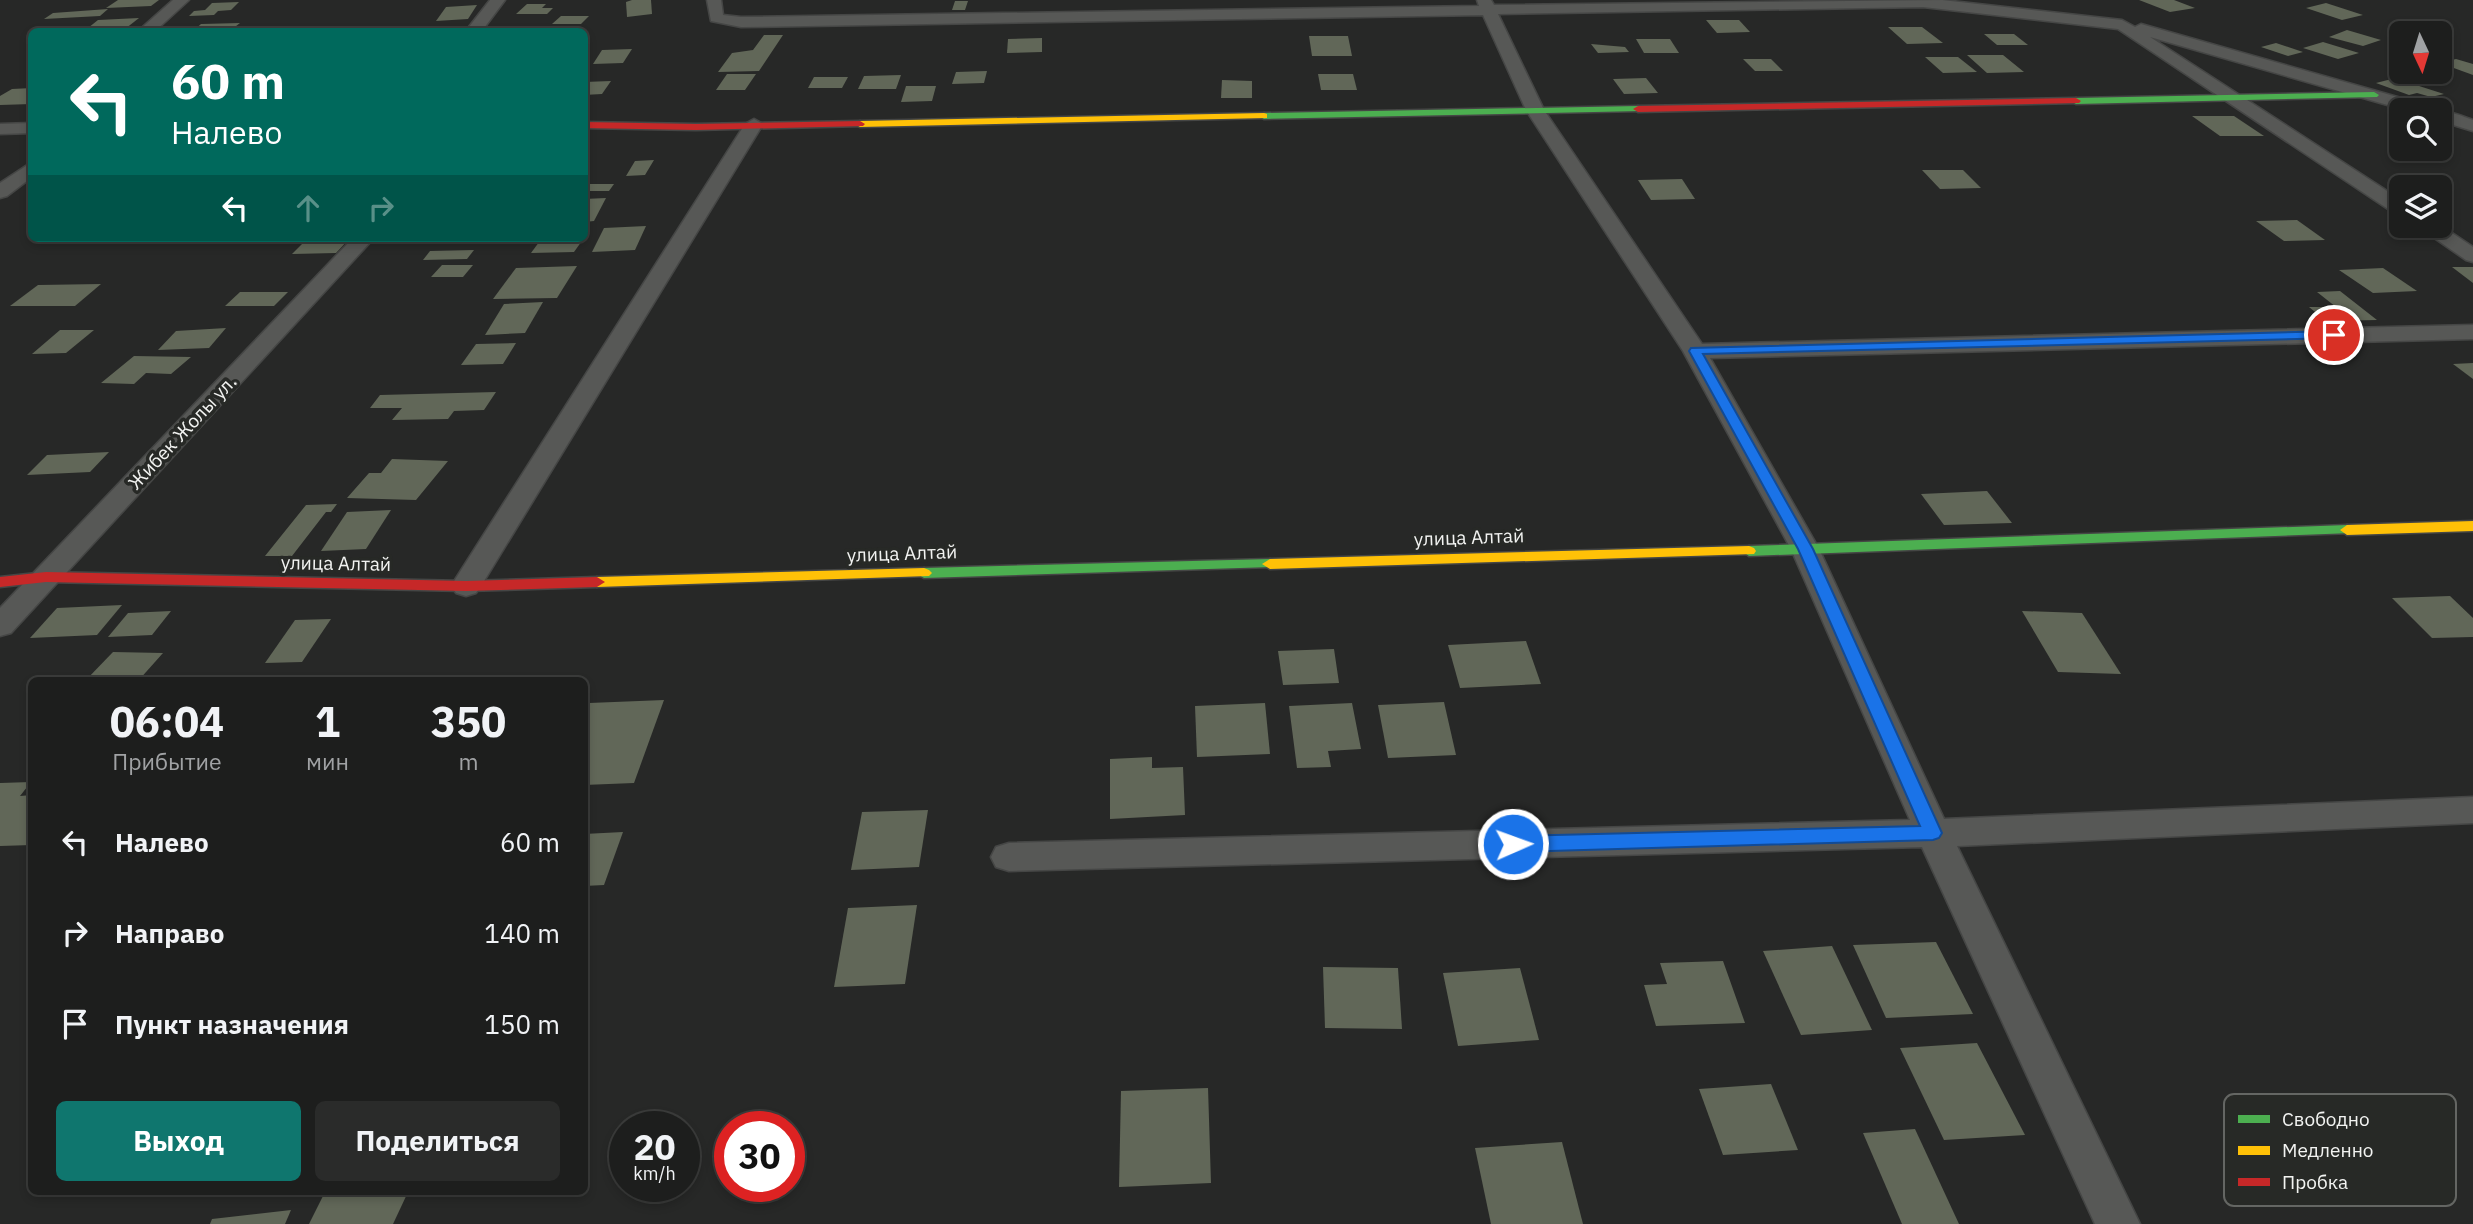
<!DOCTYPE html>
<html lang="ru">
<meta charset="utf-8">
<style>
body{margin:0;font-family:"IBM Plex Sans",sans-serif;background:#2a2b2a;color:#f1f3f6;height:100vh;display:flex;flex-direction:column;font-size:26px;white-space:nowrap}
*{box-sizing:border-box;margin:0}
p{font-size:23px;color:#a0a2a4}
.icon{flex:none;width:38px;height:38px;fill:none;stroke:currentColor;stroke-width:2;stroke-linecap:round;stroke-linejoin:round}
.map{position:relative;flex:1;overflow:hidden}
.drawer{position:absolute;left:28px;top:677px;width:560px;height:518px;display:flex;flex-direction:column;background:#1d1e1d;border-radius:10px;box-shadow:0 4px 10px #0003,0 0 0 2px #3b3c3b}
.drawer>*{flex:none}
.hud{position:absolute;left:28px;top:28px;width:560px;height:214px;border-radius:10px;box-shadow:0 4px 10px #0003,0 0 0 2px #3b3c3b;background:#00695c;color:#fff;overflow:hidden}
.needle{width:46px;rotate:176deg}
.controls{position:absolute;left:2389px;top:21px;display:grid;gap:14px}
.controls a{display:grid;place-items:center;width:63px;height:63px;border-radius:10px;background:#1d1e1d;box-shadow:0 4px 10px #0003,0 0 0 2px #3b3c3b;font-size:35px}
.speed{position:absolute;left:609px;top:1111px;display:flex;gap:14px;font-size:35px;font-weight:700;text-align:center}
.speed>*{display:grid;place-content:center;width:91px;height:91px;border-radius:50%;background:#1d1e1d;box-shadow:0 4px 10px #0003,0 0 0 2px #3b3c3b;line-height:1}
.speed small{font-size:18px;font-weight:400}
.speed .limit{border:10px solid #d22;background:#fff;color:#111}
.pin{position:absolute;display:grid;place-items:center;width:60px;height:60px;color:#fff;margin:-30px;border:4px solid #fff;border-radius:50%;box-shadow:0 2px 7px #0007}
.me{position:absolute;width:77px;margin:-38px;rotate:88deg;stroke-linejoin:round;filter:drop-shadow(0 0 5px #0008)}
.turn{display:flex;align-items:center;gap:24px;height:147px;padding:0 28px;font-size:32px}
.turn .icon{width:91px;height:91px;stroke-width:2.5}
.turn b{display:block;font-size:49px;line-height:60px}
.lanes{display:flex;align-items:center;height:66px;padding:0 28px;background:#0003;justify-content:center;gap:35px;direction:ltr}
.lanes .off{opacity:.35}
.eta{display:flex;justify-content:space-evenly;align-items:center;height:119px;text-align:center}
.eta b{font-size:42px;font-weight:800;line-height:49px}
.primary-button{display:flex;gap:14px;margin-top:auto;padding:14px 28px}
.primary-button a{flex:1;height:80px;border-radius:10px;background:#0f766e;color:#fff;font-size:28px;font-weight:800;line-height:80px;text-align:center}
.primary-button a+a{background:#2a2b2a;color:#f1f3f6}
ul{padding:0;list-style:none}
li{display:flex;align-items:center;gap:21px;height:91px;padding:0 28px}
li div{flex:1}
li b{display:block;font-size:26px}
li em{font-style:normal}
.map>svg:first-child{display:block}
.building{fill:#616758}
.lines{fill:none;stroke-linecap:round;stroke-linejoin:round}
.street-casing{stroke:#454645;stroke-width:3}
.fast-casing{stroke:#454645;stroke-width:3}
.slow-casing{stroke:#454645;stroke-width:3}
.jam-casing{stroke:#454645;stroke-width:3}
.street{fill:#575856;fill-rule:evenodd}
.fast{fill:#4caf50;fill-rule:evenodd}
.slow{fill:#ffc107;fill-rule:evenodd}
.jam{fill:#c62828;fill-rule:evenodd}
.route{fill:#1a73e8;stroke:#114b97;stroke-width:2}
.labels{text-anchor:middle;dominant-baseline:central;stroke-width:7;stroke-linejoin:round;paint-order:stroke}
.street-label{font-size:19px;fill:#f2f3f1;stroke:#272926}
.key{fill:#272926;stroke:#646663;stroke-width:2}
.key-label{font-size:19px;fill:#f2f3f1}
</style>
<div class="map">
<svg width="2473" height="1224" viewBox="0 0 2473 1224">
<rect width="100%" height="100%" fill="#272827"/>
<g class="building">
<path d="M118 0H159L151 6 106 8Z"/>
<path d="M632 0H651L652 14 627 17 626 2Z"/>
<path d="M2139 0H2174L2195 8 2170 12Z"/>
<path d="M955 1H968L965 10H952Z"/>
<path d="M239 2 231 10 218 11 214 15 189 16 194 11 205 10 212 3Z"/>
<path d="M2326 3 2363 15 2342 20 2306 8Z"/>
<path d="M527 4H546L542 8H553L547 14H516Z"/>
<path d="M477 5 468 19 436 21 446 7Z"/>
<path d="M108 9 100 16 44 19 53 13Z"/>
<path d="M561 16H589L581 24H552Z"/>
<path d="M139 18 125 29 83 32 98 20Z"/>
<path d="M1706 20H1739L1750 32 1717 33Z"/>
<path d="M240 23 231 30 193 31 201 24Z"/>
<path d="M312 26 308 29 287 32H261L265 28Z"/>
<path d="M1888 27H1922L1943 43 1907 44Z"/>
<path d="M2347 30 2381 40 2363 46 2329 37Z"/>
<path d="M1984 34H2014L2028 45H1997Z"/>
<path d="M764 35H783L759 71 718 72 732 53 753 50Z"/>
<path d="M1309 36H1348L1352 56H1312Z"/>
<path d="M1042 38V52L1007 53 1008 39Z"/>
<path d="M1636 39H1670L1679 53H1644Z"/>
<path d="M2323 42 2359 53 2338 59 2303 48Z"/>
<path d="M2276 43 2303 52 2288 56 2261 47Z"/>
<path d="M1591 44 1625 47 1629 52 1598 53Z"/>
<path d="M632 49 623 63 593 64 602 50Z"/>
<path d="M1967 55H2003L2024 72 1987 73Z"/>
<path d="M1925 57H1958L1977 72 1943 73Z"/>
<path d="M1743 59H1771L1783 71H1755Z"/>
<path d="M2456 59 2473 64V75L2440 63Z"/>
<path d="M987 71 984 83 952 84 956 72Z"/>
<path d="M727 74H756L745 90H716Z"/>
<path d="M1318 74H1353L1357 90H1321Z"/>
<path d="M901 75 896 89H858L864 76Z"/>
<path d="M2407 75 2427 82 2416 85 2444 94 2431 97 2417 93 2409 95 2376 83Z"/>
<path d="M814 77H848L842 88H808Z"/>
<path d="M1646 78 1658 93 1624 94 1613 79Z"/>
<path d="M1222 80 1252 81V98H1221Z"/>
<path d="M611 81 602 94 584 95V82Z"/>
<path d="M906 86H936L932 101 901 102Z"/>
<path d="M32 88V104L0 105V96L12 89Z"/>
<path d="M2192 116H2234L2264 136H2220Z"/>
<path d="M654 160 645 175 626 176 635 161Z"/>
<path d="M1922 170H1963L1981 188 1940 189Z"/>
<path d="M1682 179 1695 199 1651 200 1638 180Z"/>
<path d="M584 184H614L609 191H584Z"/>
<path d="M606 198 594 221 584 222V199Z"/>
<path d="M2297 220 2325 240 2284 241 2256 221Z"/>
<path d="M646 226 635 250 592 252 604 228Z"/>
<path d="M308 238H350L336 253 292 254Z"/>
<path d="M542 238H584L574 252 531 253Z"/>
<path d="M474 250 467 259 423 260 430 251Z"/>
<path d="M442 265H473L463 277H431Z"/>
<path d="M577 266 557 298 493 299 516 268Z"/>
<path d="M2452 267H2473V283Z"/>
<path d="M2383 268 2417 291 2373 293 2339 270Z"/>
<path d="M101 284 75 306H10L38 285Z"/>
<path d="M2340 291 2377 320 2326 321 2309 307H2336L2317 292Z"/>
<path d="M240 292H288L274 306H225Z"/>
<path d="M543 302 525 333 485 335 504 304Z"/>
<path d="M226 328 209 348 158 350 176 331Z"/>
<path d="M60 330H94L66 353 32 354Z"/>
<path d="M516 343 503 364 461 365 476 344Z"/>
<path d="M134 356 191 357 171 374 146 373 134 384 101 383Z"/>
<path d="M2473 363V379L2453 364Z"/>
<path d="M496 392 484 410 454 411 448 419 392 420 402 408H370L380 395Z"/>
<path d="M109 452 90 472 27 475 47 455Z"/>
<path d="M392 459 448 461 416 500 347 498 369 473H381Z"/>
<path d="M1987 491 2012 523 1944 525 1921 494Z"/>
<path d="M337 504 331 512H326L292 556H265L306 505Z"/>
<path d="M391 510 366 549 321 551 347 512Z"/>
<path d="M2450 596 2473 618V637L2432 638 2392 598Z"/>
<path d="M122 605 97 635 30 638 57 608Z"/>
<path d="M171 611 152 635 108 637 128 613Z"/>
<path d="M2022 611 2082 613 2121 674 2058 672Z"/>
<path d="M331 619 302 662 265 663 295 620Z"/>
<path d="M1526 641 1541 684 1460 688 1448 645Z"/>
<path d="M1334 649 1339 683 1283 685 1278 651Z"/>
<path d="M113 652 163 653 138 681H85Z"/>
<path d="M664 700 634 783 584 785V714L589 703Z"/>
<path d="M1444 702 1456 755 1388 758 1378 705Z"/>
<path d="M1265 703 1270 754 1197 757 1195 706Z"/>
<path d="M1352 703 1361 749 1328 751 1331 767 1297 768 1289 706Z"/>
<path d="M1152 757V768L1183 767 1185 815 1110 819V759Z"/>
<path d="M31 782 20 796 32 795V845L0 846V783Z"/>
<path d="M928 810 919 867 851 870 862 812Z"/>
<path d="M623 832 604 885 584 886V834Z"/>
<path d="M917 905 905 984 834 987 848 908Z"/>
<path d="M1936 942 1973 1014 1886 1018 1853 945Z"/>
<path d="M1832 946 1872 1030 1801 1035 1763 951Z"/>
<path d="M1723 961 1745 1023 1656 1026 1644 985 1667 984 1660 963Z"/>
<path d="M1323 967 1398 968 1402 1029 1325 1028Z"/>
<path d="M1520 968 1539 1040 1458 1046 1443 973Z"/>
<path d="M1977 1043 2025 1135 1944 1140 1900 1048Z"/>
<path d="M1771 1084 1798 1150 1723 1155 1699 1089Z"/>
<path d="M1208 1088 1211 1183 1119 1187 1121 1091Z"/>
<path d="M1915 1129 1959 1224H1902L1863 1133Z"/>
<path d="M1562 1142 1583 1224H1491L1475 1148Z"/>
<path d="M325 1192H408L393 1224H309Z"/>
<path d="M291 1210 285 1224H210L212 1219Z"/>
</g>
<g class="lines">
<g class="street-casing">
<g id="street">
<path d="M173 0H189L154 32H137Z"/>
<path d="M490 0H505L481 32H465Z"/>
<path d="M707 0H721L723 15 741 17 1479 6 1477 0H1491L1494 5 1942 0 2122 20 2135 27 2141 24 2429 106 2432 110H2405L2150 37 2401 200V215L2394 213 2118 29 1923 7 1498 14 1544 110 1702 344 2473 325V339L1710 358 1819 549 1944 819 2473 797V823L1957 846 2140 1224H2095L1922 847 1009 871 996 867 991 857 996 847 1009 843 1910 820 1791 549 1683 351 1526 110 1483 15 741 27 711 21Z"/>
<path d="M2438 110C2450 111 2462 116 2473 120V131L2440 121Z"/>
<path d="M754 119 763 124 481 586 476 593 466 596 456 593 451 586 745 124Z"/>
<path d="M32 123V133L0 134V124Z"/>
<path d="M32 162V177L7 196 0 198V183Z"/>
<path d="M2440 225 2473 247V262L2466 260 2417 226Z"/>
<path d="M353 238H374L11 633 0 636V608Z"/>
</g>
</g>
<g class="fast-casing">
<g id="fast">
<path d="M2374 92 2379 95 2377 97 2076 104 2071 101 2076 98Z"/>
<path d="M1638 106 1643 109 1641 111 1264 119 1259 116 1264 113Z"/>
<path d="M2347 525 2352 527 2354 530 2352 533 1749 556 1742 551 1749 546Z"/>
<path d="M1270 559 1278 564 1275 567 924 578 916 573 924 568Z"/>
</g>
</g>
<g class="slow-casing">
<g id="slow">
<path d="M1264 113 1267 114V118L860 127 855 124 860 121Z"/>
<path d="M2473 521V531L2347 535 2340 530 2347 525Z"/>
<path d="M1749 546 1754 548 1756 551 1754 554 1270 569 1262 564 1270 559Z"/>
<path d="M924 568 929 570 932 573 929 576 597 587 589 582 597 577Z"/>
</g>
</g>
<g class="jam-casing">
<g id="jam">
<path d="M2076 98 2081 101 2079 103 1638 112 1633 109 1638 106Z"/>
<path d="M860 121 865 124 863 126 696 130 584 128V122L696 124Z"/>
<path d="M46 572 466 581 597 577 605 582 597 587 466 591 46 582 0 587V577Z"/>
</g>
</g>
<use href="#street" class="street"/>
<use href="#fast" class="fast"/>
<use href="#slow" class="slow"/>
<use href="#jam" class="jam"/>
</g>
<path class="route" d="M2334 331 2339 333V338L1703 354 1813 549 1942 833 1939 838 1933 840 1513 852 1506 849 1503 844 1506 839 1513 836 1920 826 1798 549 1689 351 1691 348Z"/>
<g class="labels">
<g class="street-label">
<text transform="translate(182 432) rotate(-47)">Жибек Жолы ул.</text>
<text transform="translate(1469 537) rotate(-2)">улица Алтай</text>
<text transform="translate(902 553) rotate(-2)">улица Алтай</text>
<text transform="translate(336 563) rotate(1)">улица Алтай</text>
</g>
</g>
<rect x="2224" y="1094" width="232" height="112" rx="10" class="key"/>
<rect x="2238" y="1115" width="32" height="8" fill="#4caf50"/>
<rect x="2238" y="1146" width="32" height="9" fill="#ffc107"/>
<rect x="2238" y="1178" width="32" height="8" fill="#c62828"/>
<g class="key-label">
<text x="2282" y="1126">Свободно</text>
<text x="2282" y="1157">Медленно</text>
<text x="2282" y="1189">Пробка</text>
</g>
</svg>
<div class="controls">
<a><svg class="needle" viewBox="-14 -14 28 28"><path d="M0-13l5 13h-10z" fill="#e53935"/><path d="M0 13l5-13h-10z" fill="#a0a2a4"/></svg></a>
<a><svg class="icon" aria-label="search" viewBox="0 0 24 24"><circle cx="10" cy="10" r="6"/><path d="M15 15l6 6"/></svg></a>
<a><svg class="icon" aria-label="layers" viewBox="0 0 24 24"><path d="M12 4l9 5-9 5-9-5zM3 14l9 5 9-5"/></svg></a>
</div>
<div class="speed"><div>20<small>km/h</small></div><div class="limit">30</div></div>
<div class="pin" style="left:2334px;top:335px;background:#d93025"><svg class="icon" aria-label="arrive" viewBox="0 0 24 24"><path d="M6 21V4h12l-3 4 3 4H6"/></svg></div>
<svg class="me" style="left:1513px;top:844px" viewBox="-20 -20 40 40"><circle r="17" fill="#1a73e8" stroke="#fff" stroke-width="3"/><path d="M0-11L8 9 0 5-8 9z" fill="#fff"/></svg>
<div class="hud">
<div class="turn"><svg class="icon" aria-label="left" viewBox="0 0 24 24"><path d="M17 20v-9H6M10 6l-5 5 5 5"/></svg><div><b>60 m</b>Налево</div></div>
<div class="lanes"><svg class="icon" aria-label="left" viewBox="0 0 24 24"><path d="M17 20v-9H6M10 6l-5 5 5 5"/></svg><svg class="icon off" aria-label="ahead" viewBox="0 0 24 24"><path d="M12 20V5M6 11l6-6 6 6"/></svg><svg class="icon off" aria-label="right" viewBox="0 0 24 24"><path d="M7 20v-9h11M14 6l5 5-5 5"/></svg></div>
</div>
<section class="drawer">
<div class="eta">
<div><b>06:04</b><p>Прибытие</p></div>
<div><b>1</b><p>мин</p></div>
<div><b>350</b><p>m</p></div>
</div>
<ul>
<li><svg class="icon" aria-label="left" viewBox="0 0 24 24"><path d="M17 20v-9H6M10 6l-5 5 5 5"/></svg><div><b>Налево</b></div><em>60 m</em></li>
<li><svg class="icon" aria-label="right" viewBox="0 0 24 24"><path d="M7 20v-9h11M14 6l5 5-5 5"/></svg><div><b>Направо</b></div><em>140 m</em></li>
<li><svg class="icon" aria-label="arrive" viewBox="0 0 24 24"><path d="M6 21V4h12l-3 4 3 4H6"/></svg><div><b>Пункт назначения</b></div><em>150 m</em></li>
</ul>
<div class="primary-button"><a>Выход</a><a>Поделиться</a></div>
</section>
</div>
